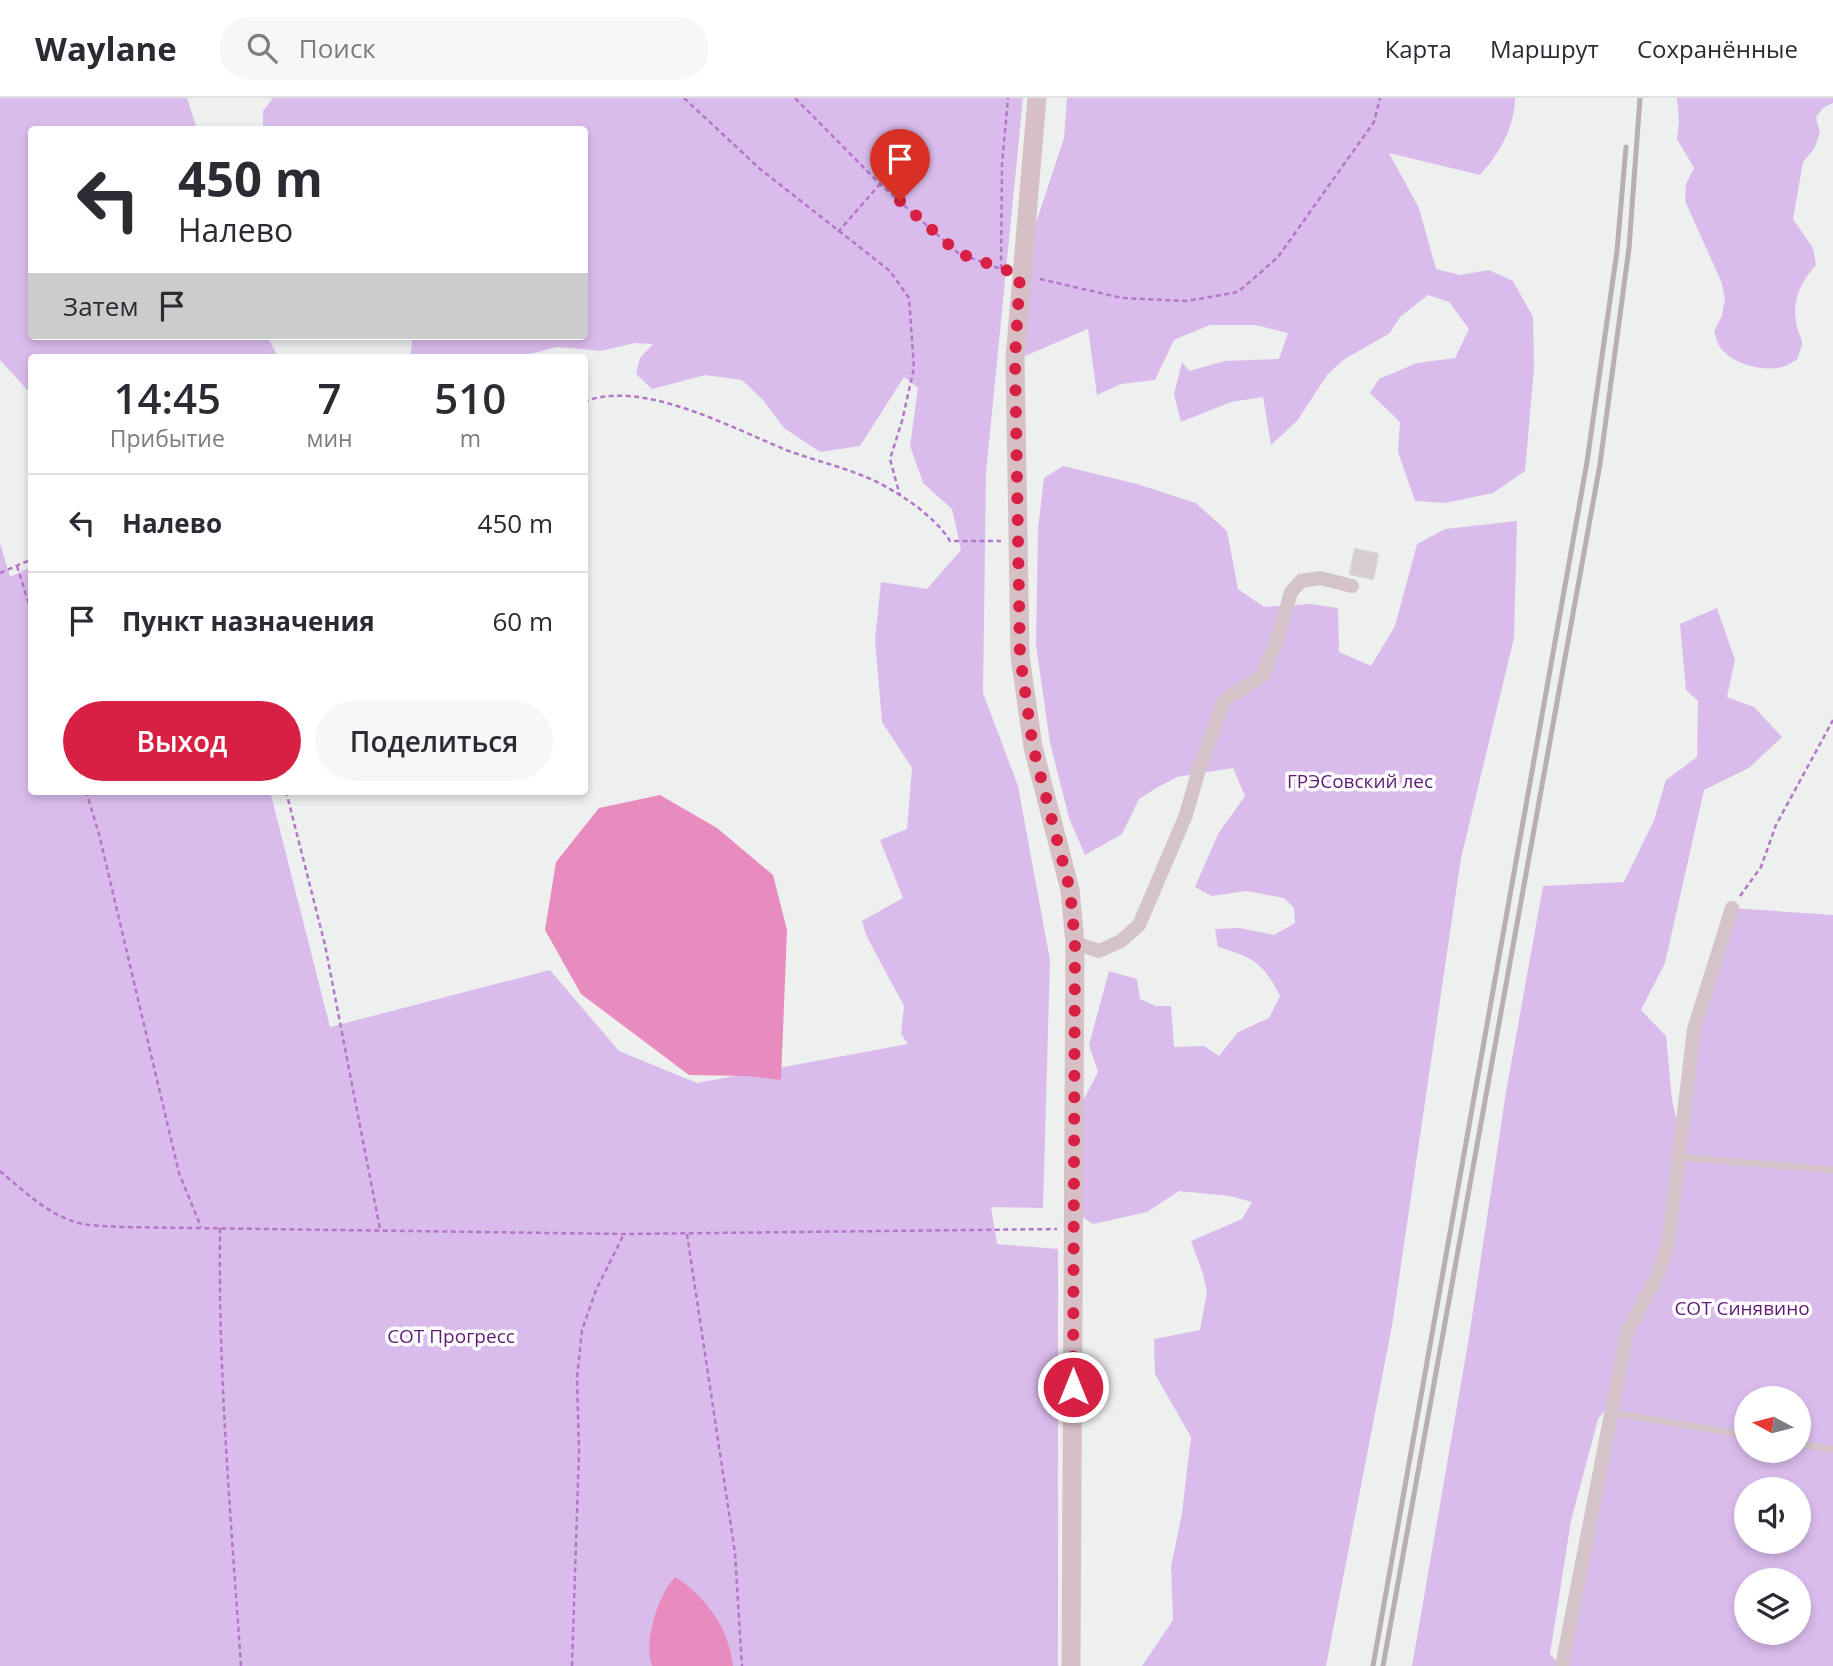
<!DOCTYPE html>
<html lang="ru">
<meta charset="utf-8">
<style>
body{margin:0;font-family:"Open Sans",sans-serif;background:#f7f7f7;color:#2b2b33;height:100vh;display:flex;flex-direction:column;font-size:26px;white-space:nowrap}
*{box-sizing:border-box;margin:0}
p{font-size:23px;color:#7c7c81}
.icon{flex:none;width:38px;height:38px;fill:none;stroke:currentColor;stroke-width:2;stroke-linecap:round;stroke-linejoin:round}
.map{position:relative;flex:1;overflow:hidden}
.details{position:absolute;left:28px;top:256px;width:560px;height:441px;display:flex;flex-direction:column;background:#fff;border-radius:7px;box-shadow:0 4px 10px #0003}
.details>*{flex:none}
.banner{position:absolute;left:28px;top:28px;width:560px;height:214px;border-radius:7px;box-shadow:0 4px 10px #0003;background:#fff;color:#2b2b33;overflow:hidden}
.needle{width:46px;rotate:277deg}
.controls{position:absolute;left:1734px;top:1288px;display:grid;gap:14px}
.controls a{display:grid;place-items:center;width:77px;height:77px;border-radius:50%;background:#fff;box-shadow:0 4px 10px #0003;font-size:35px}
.pin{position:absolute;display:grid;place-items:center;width:60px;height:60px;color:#fff;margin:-72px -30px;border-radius:50% 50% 50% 0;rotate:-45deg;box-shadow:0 0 7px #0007}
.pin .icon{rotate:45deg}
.me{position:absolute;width:77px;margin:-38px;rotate:0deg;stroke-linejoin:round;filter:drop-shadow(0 0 5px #0008)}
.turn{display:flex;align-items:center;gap:24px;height:147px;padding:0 35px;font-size:32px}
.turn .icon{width:91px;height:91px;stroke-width:2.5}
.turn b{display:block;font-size:49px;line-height:60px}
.then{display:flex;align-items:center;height:66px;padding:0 35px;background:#0003;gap:14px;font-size:26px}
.eta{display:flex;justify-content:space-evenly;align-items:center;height:119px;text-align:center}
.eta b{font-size:42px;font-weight:600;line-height:49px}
.cta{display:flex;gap:14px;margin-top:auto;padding:14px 35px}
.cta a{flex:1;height:80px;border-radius:42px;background:#d72044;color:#fff;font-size:28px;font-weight:600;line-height:80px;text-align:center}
.cta a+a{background:#f7f7f7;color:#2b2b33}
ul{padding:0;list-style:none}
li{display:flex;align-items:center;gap:21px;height:98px;padding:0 35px;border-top:2px solid #e1e1e2}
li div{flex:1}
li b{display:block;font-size:26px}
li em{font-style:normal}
header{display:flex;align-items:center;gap:42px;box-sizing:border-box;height:98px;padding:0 35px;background:#fff;border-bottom:2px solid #e1e1e2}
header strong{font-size:33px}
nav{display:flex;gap:38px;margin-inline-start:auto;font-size:24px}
.search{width:490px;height:63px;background:#f7f7f7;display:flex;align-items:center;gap:18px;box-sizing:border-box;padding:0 24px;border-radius:38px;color:#7c7c81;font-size:26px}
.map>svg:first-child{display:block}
.green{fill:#dabcec;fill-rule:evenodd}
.water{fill:#e88bbe}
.building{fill:#d5cdce;stroke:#d8d1d1;stroke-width:2}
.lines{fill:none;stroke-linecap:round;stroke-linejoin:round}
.path{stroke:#b476c9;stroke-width:2.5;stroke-dasharray:5 3.5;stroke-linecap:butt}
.lane{stroke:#d4c4c9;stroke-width:7}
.street{stroke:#d4c4c9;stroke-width:14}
.secondary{stroke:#d6c0c5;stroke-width:19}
.rail{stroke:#b7afb0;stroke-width:5}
.route{stroke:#d72044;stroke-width:12;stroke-dasharray:0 21.6}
.labels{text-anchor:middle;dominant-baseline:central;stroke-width:7;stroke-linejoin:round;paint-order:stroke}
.park-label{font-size:19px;fill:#5f1a78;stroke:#fff}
</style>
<header>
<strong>Waylane</strong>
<div class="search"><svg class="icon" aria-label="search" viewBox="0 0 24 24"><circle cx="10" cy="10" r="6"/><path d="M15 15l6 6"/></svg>Поиск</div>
<nav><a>Карта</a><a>Маршрут</a><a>Сохранённые</a></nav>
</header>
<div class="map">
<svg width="1833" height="1568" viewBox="0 0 1833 1568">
<rect width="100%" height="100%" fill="#edf0ee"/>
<g class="green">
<path d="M0 0H187L197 31 32 32V238H267L278 259H32L31 296 0 262Z"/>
<path d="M273 0H1023L986 375 983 595 1018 688 1050 862 1043 1110 991 1109 997 1146 1058 1151V1568H0V445L10 479 31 469 32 693H270L330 929 550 872 619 953 697 985 908 946 901 936 904 908 866 837 862 823 903 800 880 742 907 731 912 670 882 624 875 542 881 484 927 491 961 452 952 411 923 385 910 348 918 290 904 279 860 348 820 354 784 330 763 302 742 282 705 277 652 291 636 276 640 260 653 246 635 245 601 253 557 249 519 259H410L413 238H584V32L263 31V13Z"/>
<path d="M1067 0H1515C1515 29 1499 56 1480 77L1389 55 1419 110 1436 171 1460 177 1489 172 1513 183 1533 219 1534 270 1525 373 1493 395 1445 405 1415 403 1398 354 1400 324 1370 295 1379 281 1417 265 1455 260 1469 231 1449 204 1428 197 1400 219 1390 235 1343 262 1327 277 1297 323 1271 347 1263 299 1231 304 1181 324 1174 296 1182 264 1189 273 1225 263 1279 261 1288 235 1255 227H1210L1174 242 1155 282 1121 286 1097 297 1088 231 1025 258 1030 143 1064 40Z"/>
<path d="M1677 0H1833V5L1823 10 1816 19 1820 35 1814 51 1803 64 1793 121 1813 150 1816 167C1800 185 1791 204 1797 229 1798 234 1802 240 1802 245 1802 250 1798 257 1797 262 1792 264 1787 268 1782 269 1762 274 1732 266 1720 249 1717 245 1716 238 1714 233L1722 218 1725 200 1721 183 1685 103 1686 86 1694 70 1677 41 1679 23Z"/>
<path d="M1063 368 1137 386 1196 405 1227 433 1238 491 1264 509 1311 506 1338 510 1339 554 1371 568 1395 528 1417 446 1445 431 1517 423 1514 540 1461 760 1392 1228 1326 1568H1142L1173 1522 1171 1469 1182 1415 1191 1339 1155 1276 1154 1241 1200 1232 1207 1194 1203 1176 1191 1143 1242 1121 1252 1104 1230 1098 1179 1093 1147 1114 1093 1126 1065 1108 1064 1074 1068 1032 1098 974 1089 947 1109 873 1137 881 1140 901 1156 908H1171L1174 949 1204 948 1219 958 1238 934 1269 920 1280 898C1263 864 1252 859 1218 849L1215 831 1239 830 1274 837 1295 825 1294 810 1284 800 1246 793 1212 798 1195 789 1218 736 1245 698 1233 670 1177 679 1158 689 1139 701 1122 736 1085 757 1069 720 1050 645 1036 547 1038 431 1044 380Z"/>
<path d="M1717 510 1735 562 1727 599 1754 609 1782 639 1749 670 1704 692 1665 865 1641 912 1666 938 1672 1002 1681 1040 1694 931 1732 810 1833 817V1568H1562L1613 1302 1598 1321 1571 1423 1550 1556 1561 1568H1412L1469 1239 1506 994 1543 788 1624 784 1654 722 1666 682 1697 659 1698 603 1686 592 1680 526ZM1746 1300H1799V1353H1746ZM1746 1391H1799V1444H1746ZM1746 1482H1799V1535H1746Z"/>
</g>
<g class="water">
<path d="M660 697 717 730 773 777 787 832 781 982 748 978 689 977 581 896 545 832 556 764 599 710Z"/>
<path d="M675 1479C706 1498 729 1531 733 1568H652C643 1544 658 1497 675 1479Z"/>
</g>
<path class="building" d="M1355 451 1378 456 1373 481 1350 476Z"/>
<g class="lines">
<g class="path">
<path d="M684 0 760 71 890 173 909 200 914 270 902 323 890 361 900 398"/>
<path d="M795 0 880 86 958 155 1006 173"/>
<path d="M838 134 880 86"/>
<path d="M1001 171 1002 66 1008 0"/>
<path d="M1040 181 1122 200 1187 203 1238 194 1278 159 1374 24 1380 0"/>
<path d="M584 304C640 280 732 330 784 351 809 361 836 367 861 377 890 388 934 416 950 443H1001"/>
<path d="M17 468 32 516"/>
<path d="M0 475 32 461"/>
<path d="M86 693 99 736 179 1075 201 1129"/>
<path d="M286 693 325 847 380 1131"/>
<path d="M1740 798 1761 769 1776 727 1833 622"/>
<path d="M0 1073C25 1094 50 1119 83 1126 95 1128 108 1128 121 1129L624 1136 1057 1131"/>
<path d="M220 1130C218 1276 231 1422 241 1568"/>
<path d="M687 1136 735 1455 742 1568"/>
<path d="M572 1568 579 1353 577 1280 582 1232 596 1192 624 1136"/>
</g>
<g class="lane">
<path d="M1680 1059 1833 1072"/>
<path d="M1612 1315 1746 1337"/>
<path d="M1799 1346 1833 1351"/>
</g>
<g class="street">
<path d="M1075 845 1099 853 1121 843 1139 827 1186 717 1199 671 1224 603 1263 577 1279 536 1291 494 1301 483 1320 480 1352 488"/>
<path d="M1562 1568 1627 1234 1658 1177 1669 1141 1694 931 1732 810"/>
</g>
<path class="secondary" d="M1037 0 1015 260 1020 558 1033 649 1070 792 1075 845 1071 1568"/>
<g class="rail">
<path d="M1373 1568 1587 364 1617 153 1626 49"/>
<path d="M1383 1568 1600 366 1629 150 1640 0"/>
</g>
</g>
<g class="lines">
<path class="route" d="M900 103 958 155 1020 177 1015 260 1020 558 1033 649 1070 792 1075 845 1073 1289"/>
</g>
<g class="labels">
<g class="park-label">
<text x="1360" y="683">ГРЭСовский лес</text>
<text x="1742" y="1210">СОТ Синявино</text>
<text x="451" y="1238">СОТ Прогресс</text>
</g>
</g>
</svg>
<div class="controls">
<a><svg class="needle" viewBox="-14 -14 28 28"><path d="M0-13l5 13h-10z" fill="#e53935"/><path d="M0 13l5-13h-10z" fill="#7c7c81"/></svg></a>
<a><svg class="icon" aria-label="sound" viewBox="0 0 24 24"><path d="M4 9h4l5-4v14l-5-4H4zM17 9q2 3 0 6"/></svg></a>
<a><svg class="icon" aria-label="layers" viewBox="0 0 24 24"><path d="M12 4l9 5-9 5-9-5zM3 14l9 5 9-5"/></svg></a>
</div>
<div class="pin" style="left:900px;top:103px;background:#d93025"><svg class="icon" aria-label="arrive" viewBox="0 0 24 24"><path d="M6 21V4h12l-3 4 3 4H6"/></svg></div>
<svg class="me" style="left:1073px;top:1289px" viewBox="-20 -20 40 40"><circle r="17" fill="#d72044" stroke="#fff" stroke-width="3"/><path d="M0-11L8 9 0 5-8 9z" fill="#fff"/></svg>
<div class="banner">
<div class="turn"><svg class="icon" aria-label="left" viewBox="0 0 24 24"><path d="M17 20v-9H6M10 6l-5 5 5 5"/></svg><div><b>450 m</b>Налево</div></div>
<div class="then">Затем<svg class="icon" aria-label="arrive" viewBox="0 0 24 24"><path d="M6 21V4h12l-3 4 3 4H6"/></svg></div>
</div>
<section class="details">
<div class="eta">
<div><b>14:45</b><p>Прибытие</p></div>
<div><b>7</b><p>мин</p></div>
<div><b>510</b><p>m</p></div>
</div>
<ul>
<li><svg class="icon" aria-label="left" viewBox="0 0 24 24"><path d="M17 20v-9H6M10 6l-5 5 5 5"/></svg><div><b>Налево</b></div><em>450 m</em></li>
<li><svg class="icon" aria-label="arrive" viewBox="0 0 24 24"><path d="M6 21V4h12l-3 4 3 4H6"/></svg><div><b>Пункт назначения</b></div><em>60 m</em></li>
</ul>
<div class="cta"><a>Выход</a><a>Поделиться</a></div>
</section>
</div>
